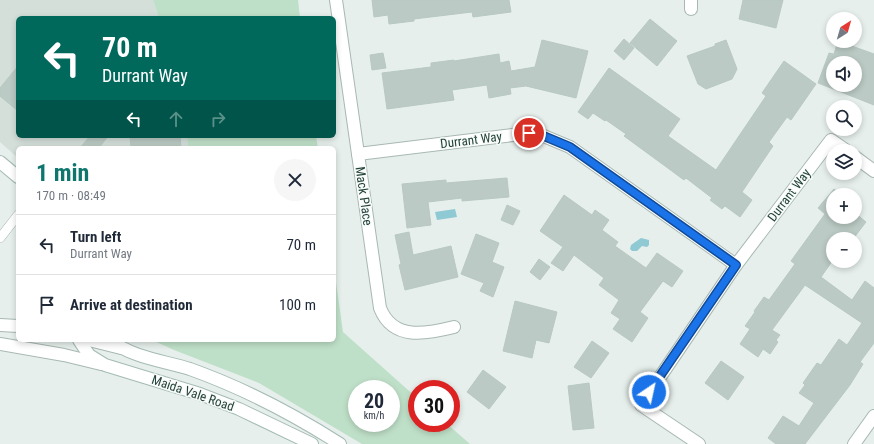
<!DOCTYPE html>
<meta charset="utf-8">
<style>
body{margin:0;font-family:"Roboto Condensed",sans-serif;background:#f6f6f7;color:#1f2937;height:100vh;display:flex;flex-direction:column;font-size:15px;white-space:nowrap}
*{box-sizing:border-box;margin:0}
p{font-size:13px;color:#747a83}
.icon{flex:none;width:22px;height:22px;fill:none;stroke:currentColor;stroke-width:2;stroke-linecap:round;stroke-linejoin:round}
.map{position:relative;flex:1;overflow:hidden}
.sheet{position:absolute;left:16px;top:146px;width:320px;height:196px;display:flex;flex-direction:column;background:#fff;border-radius:6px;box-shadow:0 2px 6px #0003}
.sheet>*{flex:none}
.hud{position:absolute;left:16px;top:16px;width:320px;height:122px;border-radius:6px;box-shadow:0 2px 6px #0003;background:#00695c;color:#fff;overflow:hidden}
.needle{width:26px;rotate:37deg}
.buttons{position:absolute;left:826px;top:12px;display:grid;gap:8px}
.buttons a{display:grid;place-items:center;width:36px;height:36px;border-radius:50%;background:#fff;box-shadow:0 2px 6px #0003;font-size:20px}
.speed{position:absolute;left:348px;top:380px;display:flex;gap:8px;font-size:20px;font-weight:700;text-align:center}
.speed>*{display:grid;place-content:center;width:52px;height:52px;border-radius:50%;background:#fff;box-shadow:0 2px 6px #0003;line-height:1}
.speed small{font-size:10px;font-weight:400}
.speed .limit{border:6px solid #d22;background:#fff;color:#111}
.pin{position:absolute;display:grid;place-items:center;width:34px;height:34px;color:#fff;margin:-17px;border:2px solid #fff;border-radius:50%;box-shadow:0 1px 4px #0007}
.me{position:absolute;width:44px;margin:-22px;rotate:34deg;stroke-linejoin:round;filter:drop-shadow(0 0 3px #0008)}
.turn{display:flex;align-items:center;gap:14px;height:84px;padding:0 20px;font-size:18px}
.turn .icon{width:52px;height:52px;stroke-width:2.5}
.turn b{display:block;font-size:28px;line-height:34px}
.lanes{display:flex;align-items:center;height:38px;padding:0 20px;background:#0003;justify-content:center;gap:20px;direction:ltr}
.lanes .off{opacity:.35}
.round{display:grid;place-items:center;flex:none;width:42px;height:42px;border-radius:21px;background:#f6f6f7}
.summary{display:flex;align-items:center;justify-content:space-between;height:68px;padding:0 20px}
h1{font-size:24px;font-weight:700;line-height:30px;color:#0f766e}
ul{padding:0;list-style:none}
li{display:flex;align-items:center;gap:12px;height:60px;padding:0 20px;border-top:1px solid #e0e1e3}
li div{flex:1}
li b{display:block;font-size:15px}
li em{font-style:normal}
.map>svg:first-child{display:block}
.built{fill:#d4dfda}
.green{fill:#bfe0c8;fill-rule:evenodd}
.water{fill:#8ec9d4}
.building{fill:#bbcac4;stroke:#b8c9c2;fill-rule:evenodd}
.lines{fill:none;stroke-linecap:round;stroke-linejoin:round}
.service-casing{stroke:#a8b8b2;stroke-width:10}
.minor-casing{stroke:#a8b8b2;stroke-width:14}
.secondary-casing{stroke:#a4bbb3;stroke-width:14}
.service{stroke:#fff;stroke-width:9}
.minor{stroke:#fff;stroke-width:12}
.secondary{stroke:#fff;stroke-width:12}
.route-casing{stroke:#114b97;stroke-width:10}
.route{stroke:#1a73e8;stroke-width:7}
.labels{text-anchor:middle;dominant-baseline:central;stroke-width:3;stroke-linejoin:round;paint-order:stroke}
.street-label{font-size:13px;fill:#24423a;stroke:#f7fbf9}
</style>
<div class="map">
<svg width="874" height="444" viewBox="0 0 874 444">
<rect width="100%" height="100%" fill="#e6efeb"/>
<path class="built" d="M0 0H153L159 18H18V136H187L188 148H18V158L0 142Z"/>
<g class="green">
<path d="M153 0H298L300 18H159Z"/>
<path d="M187 136H316L318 148H188Z"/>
<path d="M334 268 343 332 417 398V423H446L470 444H362L259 383 174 350 152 340H334ZM357 389H391V423H357Z"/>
</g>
<g class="water">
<path d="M455 209 457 217 437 220 435 212Z"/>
<path d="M641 238 649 240V245L647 247 642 246 637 251H632L630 249 631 245Z"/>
</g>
<g class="building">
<path d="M372 0H509L511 12 473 17 472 12 414 19V21L389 24 388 15 374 17Z"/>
<path d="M743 0H783L776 28 739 19Z"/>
<path d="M650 19 677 41 657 66 630 43Z"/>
<path d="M624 39 634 48 624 60 614 51Z"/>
<path d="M542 40 588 51 576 98 526 86 510 88 511 94 489 98 487 85 452 90 454 100 387 109 382 73 431 67V63L454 60V61L499 54 500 63 509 61 511 71 535 67Z"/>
<path d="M726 40 737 69 732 79 706 89 698 84 687 56 715 46V44Z"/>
<path d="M838 41 874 54V105L818 83 829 53 834 54ZM833 63H855V85H833Z"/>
<path d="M383 53 386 68 372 70 370 55Z"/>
<path d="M784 61 816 84 791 120 787 117 769 142 773 146 742 192 752 200 740 217 725 206 722 209 710 200 712 198 686 178 684 180 665 166 624 136 626 134 606 120 605 121 593 113 588 119 578 112 609 68 680 119 668 136 716 170 766 96 762 93Z"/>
<path d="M18 66V111L0 96V88Z"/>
<path d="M90 136H108L99 148H80Z"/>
<path d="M130 136H180L181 148H131Z"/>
<path d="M507 178 509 197 462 201V198L428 202 431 225 407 228 402 184 446 180V183Z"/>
<path d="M834 189 841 195H833V217H855V213L866 222 853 239H833V260L821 277 852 300 865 281 874 288V343L860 362 863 364 850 385 805 444H776L768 438 783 416 799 426 814 403 799 393 805 385 803 383 817 363 821 365 839 339 847 345 862 323 805 285 772 330 780 335 776 340 778 342 770 354 763 349 758 357 740 344 750 329 745 326 755 312 754 311 764 297 769 300 795 264 791 261 825 214 818 208Z"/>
<path d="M564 195 592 215 595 210 609 220 602 230 618 242 615 246 646 268 657 253 683 271 672 287 663 281 640 312 648 318 632 342 613 329 620 319 611 313 619 300 599 285 604 278 574 255 563 271 551 263 563 247 540 231Z"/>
<path d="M507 205 520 211 513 225 501 220Z"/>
<path d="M409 232 413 255 451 246 458 277 405 290 399 265 401 264 395 235Z"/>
<path d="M476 234 499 243 492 262 504 267 493 297 480 291 484 283 461 274Z"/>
<path d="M539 259 550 267 540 280 530 272Z"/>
<path d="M515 301 557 312 549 343 536 340 532 358 503 351Z"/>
<path d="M592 341 609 353 591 378 574 367Z"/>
<path d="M721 361 744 377 728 400 705 383Z"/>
<path d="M483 370 506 387 489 409 467 392Z"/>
<path d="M589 383 594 428 573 430 568 386Z"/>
</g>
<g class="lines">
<g class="service-casing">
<path id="service" d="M0 238 18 215"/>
</g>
<g class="minor-casing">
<g id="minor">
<path d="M336 0 380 308C393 341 426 334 454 327"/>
<path d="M691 0V9"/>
<path d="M358 154 529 133 539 134 570 147 736 265"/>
<path d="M855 157 874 171"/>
<path d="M0 325 18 326"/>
<path d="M89 340 121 348"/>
<path d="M0 344 64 355 101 364"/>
<path d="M699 444 641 405 736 265 831 140 847 151"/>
<path d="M854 444 874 416"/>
</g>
</g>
<g class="secondary-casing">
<g id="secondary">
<path d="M0 162 18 177"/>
<path d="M79 340 89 355 105 365 200 394 239 409 312 444"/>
<path d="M110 340C131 357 164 361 190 369 243 388 293 414 340 444"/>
</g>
</g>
<use href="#service" class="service"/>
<use href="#minor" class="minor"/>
<use href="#secondary" class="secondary"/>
</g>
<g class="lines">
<g class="route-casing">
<path id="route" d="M529 133 539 134 570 147 736 265 649 392"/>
</g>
<use href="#route" class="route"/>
</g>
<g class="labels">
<g class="street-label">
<text transform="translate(471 140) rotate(-7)">Durrant Way</text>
<text transform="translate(789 195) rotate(-53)">Durrant Way</text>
<text transform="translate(364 196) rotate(82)">Mack Place</text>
<text transform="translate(193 393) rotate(19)">Maida Vale Road</text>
</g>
</g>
</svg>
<div class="buttons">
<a><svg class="needle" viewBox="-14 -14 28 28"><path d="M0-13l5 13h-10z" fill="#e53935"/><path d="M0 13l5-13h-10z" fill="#747a83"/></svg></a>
<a><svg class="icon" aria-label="sound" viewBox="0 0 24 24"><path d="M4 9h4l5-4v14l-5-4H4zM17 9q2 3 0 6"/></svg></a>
<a><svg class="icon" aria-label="search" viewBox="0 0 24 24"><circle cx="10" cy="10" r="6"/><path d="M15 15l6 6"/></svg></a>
<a><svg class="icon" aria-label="layers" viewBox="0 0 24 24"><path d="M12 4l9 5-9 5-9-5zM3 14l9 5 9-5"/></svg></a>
<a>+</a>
<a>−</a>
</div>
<div class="speed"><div>20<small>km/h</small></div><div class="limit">30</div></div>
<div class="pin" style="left:529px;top:133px;background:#d93025"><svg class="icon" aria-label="arrive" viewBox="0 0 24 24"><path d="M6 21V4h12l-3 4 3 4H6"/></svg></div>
<svg class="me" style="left:649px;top:392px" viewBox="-20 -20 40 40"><circle r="17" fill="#1a73e8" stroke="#fff" stroke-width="3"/><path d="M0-11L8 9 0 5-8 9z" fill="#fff"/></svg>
<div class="hud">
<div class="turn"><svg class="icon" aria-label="left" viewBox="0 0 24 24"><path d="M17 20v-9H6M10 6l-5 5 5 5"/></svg><div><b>70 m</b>Durrant Way</div></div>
<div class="lanes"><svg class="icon" aria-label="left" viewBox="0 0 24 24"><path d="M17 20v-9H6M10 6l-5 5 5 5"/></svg><svg class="icon off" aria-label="ahead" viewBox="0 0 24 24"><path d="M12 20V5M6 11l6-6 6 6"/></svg><svg class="icon off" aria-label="right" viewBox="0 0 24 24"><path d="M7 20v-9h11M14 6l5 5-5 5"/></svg></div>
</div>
<section class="sheet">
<div class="summary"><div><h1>1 min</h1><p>170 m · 08:49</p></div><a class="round"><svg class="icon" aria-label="close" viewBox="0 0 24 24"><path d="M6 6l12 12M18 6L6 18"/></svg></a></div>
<ul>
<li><svg class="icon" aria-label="left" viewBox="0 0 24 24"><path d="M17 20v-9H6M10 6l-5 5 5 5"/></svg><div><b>Turn left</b><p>Durrant Way</p></div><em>70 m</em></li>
<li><svg class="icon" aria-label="arrive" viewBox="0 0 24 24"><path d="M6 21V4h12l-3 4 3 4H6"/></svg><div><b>Arrive at destination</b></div><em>100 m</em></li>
</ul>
</section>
</div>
